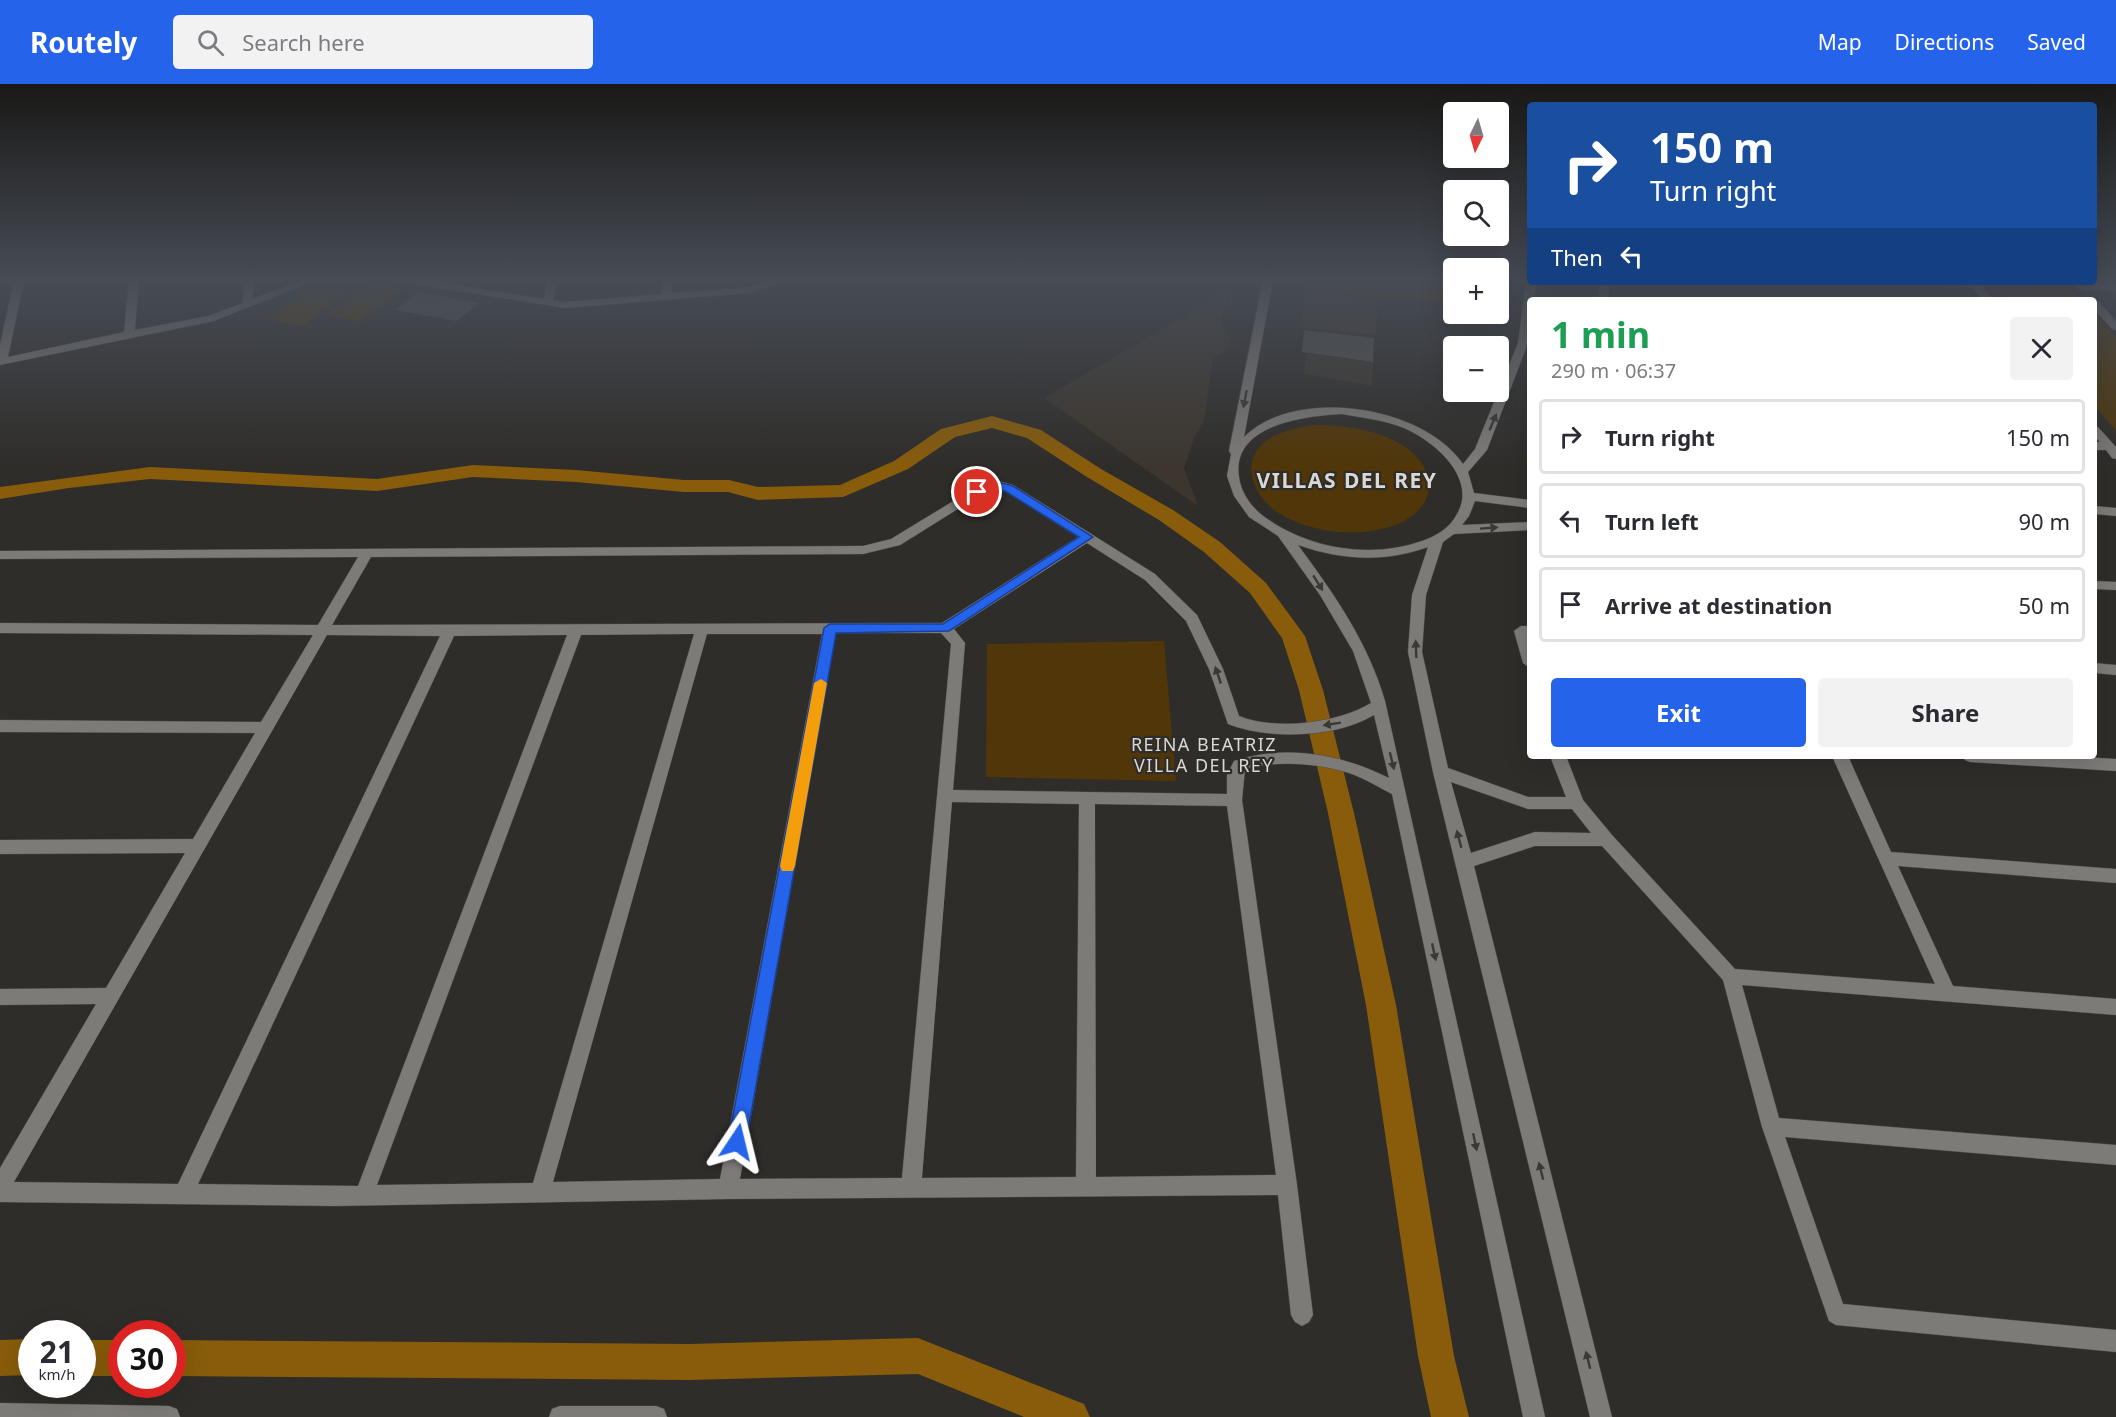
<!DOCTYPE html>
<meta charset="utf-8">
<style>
body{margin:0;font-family:"Noto Sans",sans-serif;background:#f2f2f3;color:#2b2b33;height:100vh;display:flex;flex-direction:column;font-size:22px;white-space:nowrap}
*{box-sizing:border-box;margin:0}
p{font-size:20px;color:#7c7c81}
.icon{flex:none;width:33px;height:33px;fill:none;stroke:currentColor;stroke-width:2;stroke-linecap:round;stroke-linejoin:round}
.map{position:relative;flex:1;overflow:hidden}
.drawer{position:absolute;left:1527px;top:213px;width:570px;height:462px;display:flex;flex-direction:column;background:#fff;border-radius:6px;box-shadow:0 6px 24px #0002}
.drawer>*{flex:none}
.guide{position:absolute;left:1527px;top:18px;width:570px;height:183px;border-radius:6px;box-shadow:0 6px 24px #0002;background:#1a4fa0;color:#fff;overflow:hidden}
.needle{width:39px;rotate:185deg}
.buttons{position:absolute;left:1443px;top:18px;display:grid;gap:12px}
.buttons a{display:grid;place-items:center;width:66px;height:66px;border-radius:6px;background:#fff;box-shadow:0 6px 24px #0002;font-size:30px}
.speed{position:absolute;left:18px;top:1236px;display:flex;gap:12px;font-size:30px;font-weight:700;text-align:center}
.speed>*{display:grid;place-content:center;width:78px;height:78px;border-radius:50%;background:#fff;box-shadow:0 6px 24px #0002;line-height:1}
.speed small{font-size:15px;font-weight:400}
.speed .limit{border:9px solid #d22;background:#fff;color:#111}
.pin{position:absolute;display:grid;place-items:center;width:51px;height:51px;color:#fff;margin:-26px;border:3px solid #fff;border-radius:50%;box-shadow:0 2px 6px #0007}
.me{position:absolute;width:66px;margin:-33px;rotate:10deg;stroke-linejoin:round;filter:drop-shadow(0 0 4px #0008)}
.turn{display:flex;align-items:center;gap:21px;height:126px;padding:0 24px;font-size:27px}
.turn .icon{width:78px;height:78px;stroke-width:2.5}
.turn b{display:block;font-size:42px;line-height:51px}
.then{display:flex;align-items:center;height:57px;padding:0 24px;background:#0003;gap:12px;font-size:22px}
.round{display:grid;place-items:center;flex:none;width:63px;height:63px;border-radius:6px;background:#f2f2f3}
.overview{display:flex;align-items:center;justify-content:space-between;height:102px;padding:0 24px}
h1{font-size:36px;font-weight:700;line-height:45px;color:#1e9e55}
.button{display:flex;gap:12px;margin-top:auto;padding:12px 24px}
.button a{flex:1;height:69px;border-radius:6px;background:#2563eb;color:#fff;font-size:24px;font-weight:700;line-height:69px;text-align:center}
.button a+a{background:#f2f2f3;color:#2b2b33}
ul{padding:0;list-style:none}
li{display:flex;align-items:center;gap:18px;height:75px;margin:0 12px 9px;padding:0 12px;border:3px solid #e1e1e2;border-radius:6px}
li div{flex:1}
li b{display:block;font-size:22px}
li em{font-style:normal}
header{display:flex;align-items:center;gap:36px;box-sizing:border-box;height:84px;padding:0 30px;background:#2563eb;color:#fff}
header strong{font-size:28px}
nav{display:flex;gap:33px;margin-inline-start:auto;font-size:21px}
.search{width:420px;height:54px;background:#f2f2f3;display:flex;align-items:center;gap:15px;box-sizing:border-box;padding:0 21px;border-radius:6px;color:#7c7c81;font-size:22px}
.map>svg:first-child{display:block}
.built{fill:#3c362e}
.green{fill:#503608}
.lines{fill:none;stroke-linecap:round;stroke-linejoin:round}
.canal{fill:#885c0a;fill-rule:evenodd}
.building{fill:#52504d}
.minor-casing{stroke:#4c4a48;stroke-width:1}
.minor{fill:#7d7b78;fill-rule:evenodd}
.oneway{fill:#3b3936}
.route{fill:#2563eb;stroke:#184099;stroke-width:1.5}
.slow{fill:#f59e0b}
.labels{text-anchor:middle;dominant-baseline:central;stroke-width:4.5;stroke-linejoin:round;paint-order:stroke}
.quarter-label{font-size:18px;letter-spacing:1.5px;fill:#dad7d4;stroke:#2f2d2a}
.district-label{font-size:21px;font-weight:bold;letter-spacing:1.5px;fill:#dad7d4;stroke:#2f2d2a}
</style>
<header>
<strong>Routely</strong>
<div class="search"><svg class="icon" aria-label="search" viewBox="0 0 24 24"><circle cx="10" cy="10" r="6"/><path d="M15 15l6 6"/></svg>Search here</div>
<nav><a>Map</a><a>Directions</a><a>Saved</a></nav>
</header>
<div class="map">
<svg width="2116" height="1333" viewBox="0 0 2116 1333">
<rect width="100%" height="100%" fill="#2f2d2a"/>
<g class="built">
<path d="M1228 207 1221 239 1232 255 1225 267 1213 274 1204 336 1194 354 1184 384 1198 422 1044 314Z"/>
<path d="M1305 207 1378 215 1376 251 1300 244Z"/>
<path d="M1306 270 1373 278 1372 302 1304 290Z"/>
</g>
<g class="green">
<path d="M1294 196H1453V220L1319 208Z"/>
<path d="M1990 198H2065L2081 216H2005Z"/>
<path d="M369 199 403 205 360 238 327 231Z"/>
<path d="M314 202 347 209 303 242 269 235Z"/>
<path d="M2094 230 2116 253V347L2094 321Z"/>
<path d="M1313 341C1343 341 1370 344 1397 358 1447 386 1436 433 1382 445 1348 453 1307 447 1277 428 1253 412 1239 377 1266 357 1280 347 1297 344 1313 341Z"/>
<path d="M1164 557 1176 697 986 693 987 560Z"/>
</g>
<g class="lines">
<g class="canal">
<path d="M992 332 1041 346 1101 385 1173 426 1220 458 1266 499 1305 552 1323 606 1354 729 1396 921 1454 1272 1469 1333H1431L1418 1272 1366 921 1328 729 1299 606 1282 554 1250 509 1204 468 1159 436 1087 393 1027 354 992 344 955 353 908 385 843 413 758 416 728 408H684L576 398 473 393 377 407 150 395 69 404 0 415V403L150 383 377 395 473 381 576 386 684 396H729L758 403 840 401 894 377 941 345Z"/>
<path d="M918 1254 1084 1320 1090 1333H1024L918 1290 689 1296 172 1292V1256L689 1260Z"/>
<path d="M32 1255V1291L0 1292V1256Z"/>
<rect x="82" y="1256" width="40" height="36"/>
</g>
</g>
<g class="building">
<path d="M419 208 479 219 457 237 395 226Z"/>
<path d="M1304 246 1374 254 1373 278 1302 268Z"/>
</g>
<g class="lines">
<g class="minor-casing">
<g id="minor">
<path d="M14 196H24L8 273 124 248 129 196H139L135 246 208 232 243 219 244 196H254L253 215 302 196H316L214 237 0 281V261Z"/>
<path d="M404 196H427L544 215 547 196H557L553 216 565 218 662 210V196H672V209L748 203 774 196H790L749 209 565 224 409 199Z"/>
<path d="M1263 196H1273L1244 353C1295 302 1423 321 1463 380L1475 365 1518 259 1526 198 1527 196 1536 198 1534 216H1530L1528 259 1487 366 1468 388 1474 409 1530 416V424L1475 417 1469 432 1462 441 1530 438V446L1454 450 1443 458 1426 511 1422 568 1448 684 1528 713H1566L1550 672H1566L1583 716 1612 751 1735 885 1935 900 1832 672H1848L1891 768 2116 785V799L1898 782 1953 902 2116 915V931L1742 901 1779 1034 2116 1061V1081L1785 1053 1843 1220 2116 1246V1268L1836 1241 1829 1237 1762 1043 1723 896 1602 762H1535L1474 782 1612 1333H1590L1433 688 1408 568 1412 511 1428 463C1384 479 1341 476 1298 461 1334 510 1368 558 1385 617L1545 1333H1523L1392 710C1378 703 1364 694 1349 689 1318 679 1277 676 1245 685L1242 716 1297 1101 1313 1231 1309 1238 1302 1242 1295 1238 1291 1231 1278 1111 728 1115 335 1122 0 1118V1084L96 920 0 921V905L106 904 185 769 0 770V756L193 755 255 649 0 648V636L261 638 313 551 0 549V539L318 541 358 473 0 475V467L863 462 891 455 983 399 998 397 1013 401 1155 490 1197 531 1223 585 1239 632C1276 647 1338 639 1371 619L1353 567 1320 511 1278 452 1249 433 1234 412 1227 392 1231 370 1229 367ZM1342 330C1363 334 1384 336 1404 344 1434 357 1478 394 1457 430 1450 444 1436 452 1422 457 1370 475 1310 465 1266 434 1253 425 1241 410 1239 393 1231 340 1306 332 1342 330ZM990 405 1005 407 1078 453 942 539 332 541 371 473 863 470 900 461ZM1087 459 1145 496 1186 537 1209 585 1228 640C1269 656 1336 654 1374 631L1389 694C1341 670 1285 660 1234 677L1227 691V710L953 706 965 559 954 545ZM836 549H941L951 560 902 1094 740 1095ZM694 550 533 1099 377 1101 581 551ZM707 550H822L720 1095 553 1098ZM327 551 440 552 178 1100 14 1098ZM567 551 358 1102 198 1100 454 552ZM1451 698 1528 725H1572L1591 749 1535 748 1471 769ZM952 718 1079 720 1076 1093 922 1094ZM1095 720 1227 722 1276 1091 1096 1093Z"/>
<path d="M1600 198H1610L1608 216H1598Z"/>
<path d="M1925 198H1979L1993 216H1983L1972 203 1930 201Z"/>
<path d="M2069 198 2116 201V207L2079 206Z"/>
<path d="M2094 216 2098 217 2116 237V246L2112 245 2094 225Z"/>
<path d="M2094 342 2098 343 2116 363V375L2112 374 2106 366H2094V358H2100L2094 352Z"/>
<path d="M2094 422 2116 424V432L2094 430Z"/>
<path d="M2094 497 2116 498V506L2094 505Z"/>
<path d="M1521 542H1530V584L1523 579 1514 547Z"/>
<path d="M2094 579 2116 581V591L2094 589Z"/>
<path d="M1962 672H2065L2116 675V687L1970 678 1965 676Z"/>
<path d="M0 1319 169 1322 177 1325 180 1333H0Z"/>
<path d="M560 1322H656L664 1325 667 1333H549L552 1325Z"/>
</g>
</g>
<use href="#minor" class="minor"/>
</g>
<defs><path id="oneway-solid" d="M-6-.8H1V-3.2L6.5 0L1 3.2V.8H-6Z" transform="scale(1.5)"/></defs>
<g class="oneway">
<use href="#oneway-solid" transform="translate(1245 315) rotate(101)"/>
<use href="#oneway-solid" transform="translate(1493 338) rotate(-67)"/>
<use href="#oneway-solid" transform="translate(1489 444) rotate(-4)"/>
<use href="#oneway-solid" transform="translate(1318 499) rotate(58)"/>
<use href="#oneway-solid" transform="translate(1416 565) rotate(-92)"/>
<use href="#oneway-solid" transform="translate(1218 591) rotate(-109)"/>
<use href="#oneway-solid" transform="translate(1332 640) rotate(171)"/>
<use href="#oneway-solid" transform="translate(1392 677) rotate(76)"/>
<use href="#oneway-solid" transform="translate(1459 755) rotate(-105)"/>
<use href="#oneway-solid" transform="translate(1434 868) rotate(78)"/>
<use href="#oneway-solid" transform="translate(1475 1058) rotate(78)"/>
<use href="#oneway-solid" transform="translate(1541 1087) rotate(-104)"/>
<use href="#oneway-solid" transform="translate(1588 1276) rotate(-104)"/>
</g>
<linearGradient id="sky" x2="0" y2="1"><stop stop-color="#1a1917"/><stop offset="0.51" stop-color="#474c55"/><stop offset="1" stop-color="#474c55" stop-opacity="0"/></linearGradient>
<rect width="2116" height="383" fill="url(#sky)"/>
<path class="route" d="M998 398 1013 402 1093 453 949 547 836 549 746 1058 743 1064 737 1066 731 1064 728 1058 824 544 830 540H943L1079 453 1005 407 990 405 977 411 972 408 983 400Z"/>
<path class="slow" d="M821 595 827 599 795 782 793 787H782L780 782 814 599Z"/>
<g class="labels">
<g class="quarter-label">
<text x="1204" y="660">REINA BEATRIZ<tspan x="1204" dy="21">VILLA DEL REY</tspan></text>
</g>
<g class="district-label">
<text x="1347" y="396">VILLAS DEL REY</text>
</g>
</g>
</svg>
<div class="buttons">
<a><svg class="needle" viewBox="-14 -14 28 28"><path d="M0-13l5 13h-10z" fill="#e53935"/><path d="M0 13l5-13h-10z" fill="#7c7c81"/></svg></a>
<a><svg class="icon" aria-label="search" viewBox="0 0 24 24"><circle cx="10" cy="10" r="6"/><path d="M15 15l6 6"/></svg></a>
<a>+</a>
<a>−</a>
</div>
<div class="speed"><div>21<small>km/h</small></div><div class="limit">30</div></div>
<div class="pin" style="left:977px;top:408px;background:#d93025"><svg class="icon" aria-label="arrive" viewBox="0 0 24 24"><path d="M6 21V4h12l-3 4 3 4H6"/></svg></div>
<svg class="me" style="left:737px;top:1058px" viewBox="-20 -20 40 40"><path d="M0-17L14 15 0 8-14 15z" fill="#2563eb" stroke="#fff" stroke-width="4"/></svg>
<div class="guide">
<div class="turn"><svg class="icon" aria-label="right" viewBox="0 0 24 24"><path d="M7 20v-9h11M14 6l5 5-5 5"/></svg><div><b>150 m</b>Turn right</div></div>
<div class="then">Then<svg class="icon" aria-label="left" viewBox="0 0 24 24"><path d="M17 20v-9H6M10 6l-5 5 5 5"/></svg></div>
</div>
<section class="drawer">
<div class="overview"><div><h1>1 min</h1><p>290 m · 06:37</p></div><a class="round"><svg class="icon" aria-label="close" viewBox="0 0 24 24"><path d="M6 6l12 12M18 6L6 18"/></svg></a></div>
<ul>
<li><svg class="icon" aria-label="right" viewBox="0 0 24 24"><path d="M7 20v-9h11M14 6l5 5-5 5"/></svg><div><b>Turn right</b></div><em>150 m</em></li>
<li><svg class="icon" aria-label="left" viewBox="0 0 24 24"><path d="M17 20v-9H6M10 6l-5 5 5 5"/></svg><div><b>Turn left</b></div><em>90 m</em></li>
<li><svg class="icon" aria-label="arrive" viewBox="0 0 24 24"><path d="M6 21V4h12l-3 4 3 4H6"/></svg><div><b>Arrive at destination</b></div><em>50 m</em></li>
</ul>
<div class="button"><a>Exit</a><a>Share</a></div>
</section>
</div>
